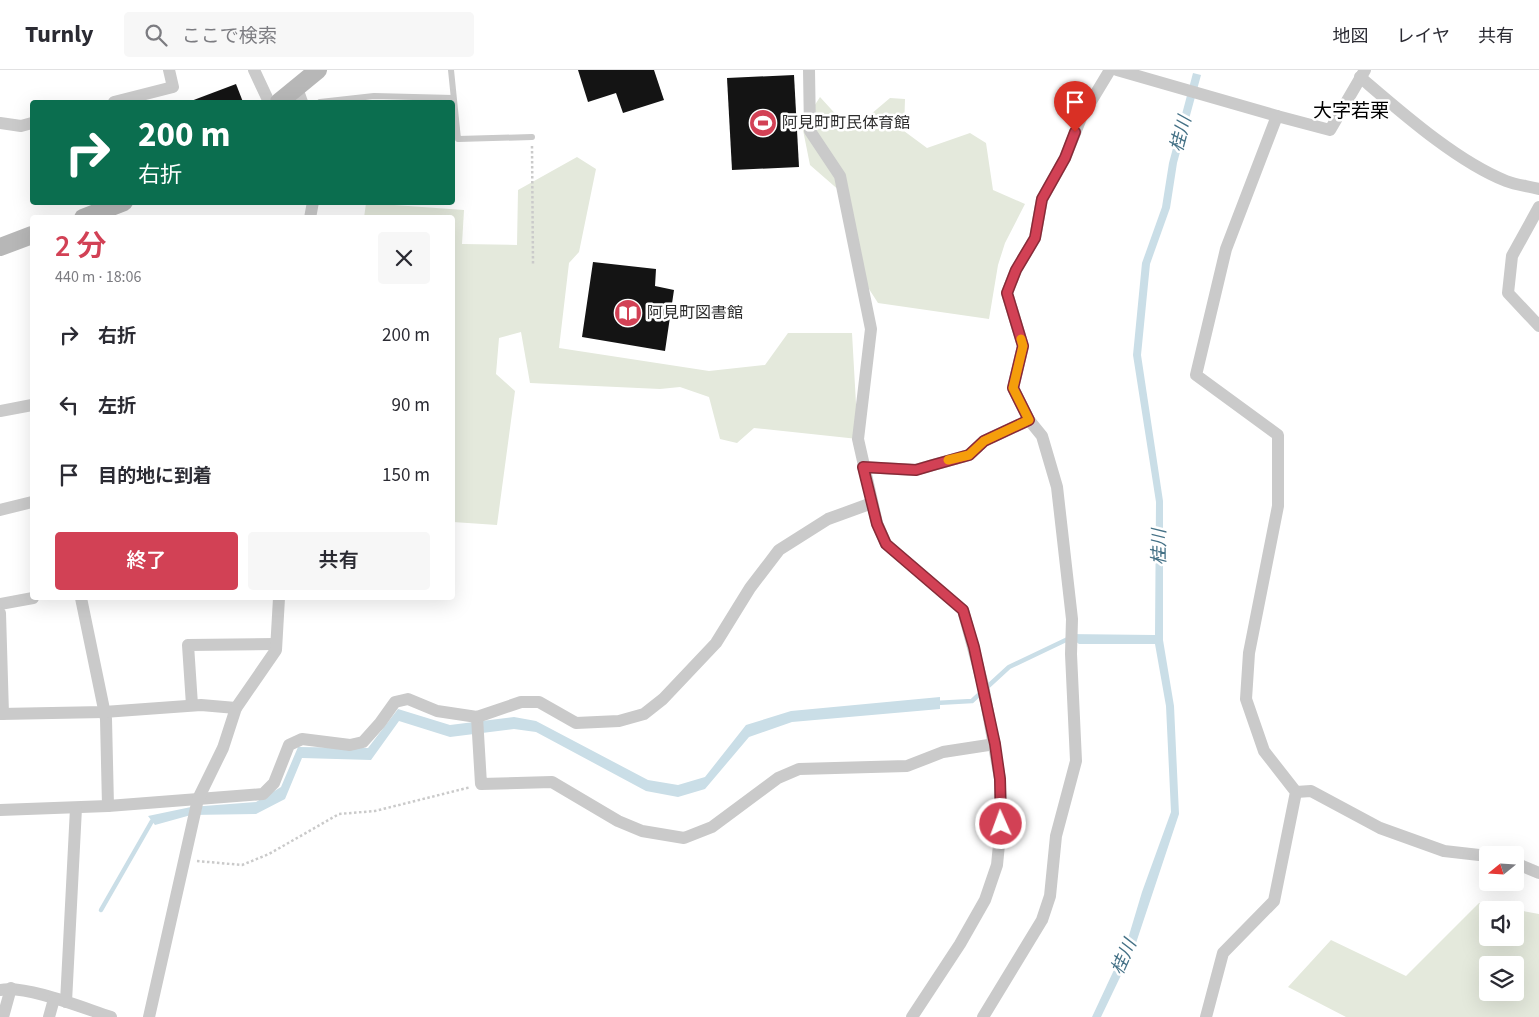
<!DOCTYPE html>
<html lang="ja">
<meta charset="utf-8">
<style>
body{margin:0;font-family:"Source Sans 3","Noto Sans JP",sans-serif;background:#f7f7f7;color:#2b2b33;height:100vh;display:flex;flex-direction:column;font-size:19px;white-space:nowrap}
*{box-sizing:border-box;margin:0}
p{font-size:16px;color:#7c7c81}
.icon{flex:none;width:28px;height:28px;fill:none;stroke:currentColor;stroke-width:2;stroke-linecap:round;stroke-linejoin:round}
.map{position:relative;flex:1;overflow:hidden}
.drawer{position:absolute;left:30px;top:145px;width:425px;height:385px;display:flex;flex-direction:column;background:#fff;border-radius:5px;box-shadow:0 5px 20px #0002}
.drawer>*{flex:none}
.hud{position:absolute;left:30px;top:30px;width:425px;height:105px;border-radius:5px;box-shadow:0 5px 20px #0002;background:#0b6e4f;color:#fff;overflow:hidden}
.needle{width:32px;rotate:252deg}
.buttons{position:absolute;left:1479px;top:776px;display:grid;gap:10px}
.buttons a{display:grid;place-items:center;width:45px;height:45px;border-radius:5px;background:#fff;box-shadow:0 5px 20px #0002;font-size:25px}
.pin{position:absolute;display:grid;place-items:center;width:42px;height:42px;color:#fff;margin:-51px -21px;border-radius:50% 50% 50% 0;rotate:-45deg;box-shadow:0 0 5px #0007}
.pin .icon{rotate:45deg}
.me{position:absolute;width:55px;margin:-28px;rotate:358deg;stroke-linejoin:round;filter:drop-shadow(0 0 4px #0008)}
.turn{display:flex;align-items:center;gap:18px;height:105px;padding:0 25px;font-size:22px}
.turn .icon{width:65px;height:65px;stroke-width:2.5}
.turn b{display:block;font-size:35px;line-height:42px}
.round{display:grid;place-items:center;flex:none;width:52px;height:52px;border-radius:5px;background:#f7f7f7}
.overview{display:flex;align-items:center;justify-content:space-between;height:85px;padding:0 25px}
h1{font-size:30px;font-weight:600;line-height:38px;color:#d24155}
.cta{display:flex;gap:10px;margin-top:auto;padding:10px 25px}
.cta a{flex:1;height:58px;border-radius:5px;background:#d24155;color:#fff;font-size:20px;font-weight:600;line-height:58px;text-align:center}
.cta a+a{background:#f7f7f7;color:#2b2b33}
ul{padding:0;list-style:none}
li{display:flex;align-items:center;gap:15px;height:70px;padding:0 25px}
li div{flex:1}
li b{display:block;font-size:19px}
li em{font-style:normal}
header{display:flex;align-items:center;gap:30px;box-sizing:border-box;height:70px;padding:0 25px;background:#fff;border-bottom:1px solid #e1e1e2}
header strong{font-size:24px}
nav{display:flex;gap:28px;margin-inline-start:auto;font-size:18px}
.search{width:350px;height:45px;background:#f7f7f7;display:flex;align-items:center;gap:12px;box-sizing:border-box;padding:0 18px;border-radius:5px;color:#7c7c81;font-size:19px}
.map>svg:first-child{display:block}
.green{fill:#e4e9dc;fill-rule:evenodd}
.water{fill:#cadee7}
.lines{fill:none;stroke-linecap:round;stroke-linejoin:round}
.stream{stroke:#cadee7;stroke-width:4.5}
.building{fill:#141414}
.path{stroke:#cacaca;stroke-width:2.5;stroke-dasharray:2.5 2.5;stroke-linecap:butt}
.lane{stroke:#cacaca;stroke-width:6}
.street{stroke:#cacaca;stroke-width:12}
.secondary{stroke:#b7b7b7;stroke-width:18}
.route-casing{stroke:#882a37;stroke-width:12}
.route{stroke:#d24155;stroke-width:9}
.slow{stroke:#f59e0b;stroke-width:9}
.labels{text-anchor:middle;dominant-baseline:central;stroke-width:5;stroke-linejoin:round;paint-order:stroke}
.poi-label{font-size:16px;fill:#2d2d2d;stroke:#fff;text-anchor:start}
.water-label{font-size:18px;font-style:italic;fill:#447186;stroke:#fff}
.quarter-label{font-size:19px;fill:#000;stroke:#fff}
</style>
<header>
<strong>Turnly</strong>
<div class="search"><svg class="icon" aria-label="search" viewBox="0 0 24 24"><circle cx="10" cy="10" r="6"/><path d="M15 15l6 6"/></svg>ここで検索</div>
<nav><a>地図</a><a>レイヤ</a><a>共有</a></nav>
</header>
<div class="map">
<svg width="1539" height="947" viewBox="0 0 1539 947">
<rect width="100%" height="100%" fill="#fff"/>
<g class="green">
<path d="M820 27 851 61 890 28 905 29 904 61 927 78 970 63 986 73 993 120 1025 134 1005 173 998 195 989 249 878 233 853 194 841 122 810 95 802 55Z"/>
<path d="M577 87 596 99 579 182 569 193 559 278 709 301 765 295 788 263H852L858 369 754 358 737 373 720 369 709 327 680 317 660 319 530 313 521 262 499 268 496 304 515 321 497 455 453 452 452 148H364L366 133 464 140 462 174 517 175 518 120Z"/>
<path d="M1479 833 1539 844V947H1346L1288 917 1331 870 1406 906ZM1488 840H1515V868H1488ZM1488 895H1515V922H1488Z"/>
</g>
<g class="water">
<path d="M1193 3 1201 5 1177 93 1170 138 1150 194 1141 285 1163 431V570L1174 636 1179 744 1135 876 1101 947H1092L1127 872 1142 822 1171 742 1166 636 1155 574H1079L1066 564 1155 565 1156 432 1133 285 1142 193 1162 137 1169 93Z"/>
<path d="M940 627V639L792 652 749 667 705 719 678 727 646 721 536 662 514 659 450 667 399 651 371 690 302 688 285 729 256 744 191 745 155 755 148 746 191 737 256 732 281 717 298 677 368 678 398 639 450 655 514 647 536 651 648 710 678 715 705 707 746 655 791 641Z"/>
</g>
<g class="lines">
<g class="stream">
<path d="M936 633 972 631 1009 597 1070 568"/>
<path d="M101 840 152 751 157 749"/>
</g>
</g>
<g class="building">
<path d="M578 0H654L664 30 623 43 616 23 588 32Z"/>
<path d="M794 5 799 97 732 100 727 8Z"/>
<path d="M236 14 243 32H191V31Z"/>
<path d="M593 192 656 199 655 216 674 220 665 281 582 267Z"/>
</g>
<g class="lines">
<g class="path">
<path d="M532 76 533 194"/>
<path d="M197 791 242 795 269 784 339 744 375 741 471 717"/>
</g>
<g class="lane">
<path d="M451 0 458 69 532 67"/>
<path d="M320 32 374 26 453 28"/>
</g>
<g class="street">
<path d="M254 0 269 32"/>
<path d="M809 0 810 61 840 106 871 259 858 369 877 453 886 474 963 540 983 615 1000 709 1001 754 997 795 985 830 960 874 912 947"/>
<path d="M1117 0 1277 46"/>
<path d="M1360 7C1401 42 1456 91 1506 111 1516 115 1528 116 1539 119"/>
<path d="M297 18 302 32"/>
<path d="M114 32 173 17 169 0"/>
<path d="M0 53 21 56 32 53"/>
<path d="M1539 137 1512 186 1508 223 1539 256"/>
<path d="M310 148 313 132"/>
<path d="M0 341 32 335"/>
<path d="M863 397 915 400 969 385 984 371 1029 350"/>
<path d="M0 440 32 432"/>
<path d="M81 528 106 649 108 736"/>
<path d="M0 534 33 528"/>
<path d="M0 543 3 644"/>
<path d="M192 635 188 575 276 574"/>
<path d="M0 644 104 642 201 635 236 638"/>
<path d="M477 647 481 714 552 712 618 751 642 761 684 768 712 757 778 708 799 699 907 696 943 682 995 674"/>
<path d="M1296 722 1311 721 1380 758 1444 781 1488 786"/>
<path d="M0 740 108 736 263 724 274 713 289 675 302 669 350 675 363 672 380 653 395 632 408 629 437 641 477 647 521 632H539L576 653 619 651 644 644 663 629 716 573 750 518 779 480 828 449 872 433"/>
<path d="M1515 793 1539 803"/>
<path d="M0 920C27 915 83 938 111 947"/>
<path d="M66 932 76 738"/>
<path d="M3 947 11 918"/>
<path d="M49 947 54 929"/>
<path d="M149 947 198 729 223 678 236 638 276 580 279 528"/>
<path d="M983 947 1042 850 1050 826 1056 766 1076 691 1071 584 1072 549 1057 417 1042 366 1029 350 1013 318 1023 276 1007 223 1016 200 1035 168 1042 129 1065 88 1081 48 1110 0"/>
<path d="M1206 947 1223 883 1274 831 1296 722 1264 681 1246 629 1249 583 1278 436V365L1196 305 1226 179 1277 46 1330 60 1365 0"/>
</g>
<g class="secondary">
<path d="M279 32 318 0"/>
<path d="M83 148 124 132"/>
<path d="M0 177 32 165"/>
</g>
</g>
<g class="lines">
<g class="route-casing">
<path id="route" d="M1001 754 1000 709 995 674 974 577 963 540 886 474 877 454 863 397 916 400 933 395 969 385 984 371 1029 350 1013 318 1023 276 1007 223 1016 200 1035 168 1042 129 1065 88 1075 62"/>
</g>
<use href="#route" class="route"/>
<path class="slow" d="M948 390 969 385 984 371 1029 350 1013 318 1023 276 1021 269"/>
</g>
<defs>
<g id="stadium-disc" transform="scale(1.4375)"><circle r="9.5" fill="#d24155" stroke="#fff"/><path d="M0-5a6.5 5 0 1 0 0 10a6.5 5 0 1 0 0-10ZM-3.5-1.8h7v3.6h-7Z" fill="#fff"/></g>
<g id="library-disc" transform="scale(1.4375)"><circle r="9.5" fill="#d24155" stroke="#fff"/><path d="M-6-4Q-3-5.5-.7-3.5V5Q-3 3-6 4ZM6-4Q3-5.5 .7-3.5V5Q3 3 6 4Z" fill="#fff"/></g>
</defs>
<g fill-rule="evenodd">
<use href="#stadium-disc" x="763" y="53"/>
<use href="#library-disc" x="628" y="243"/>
</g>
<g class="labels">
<g class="poi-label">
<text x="782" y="53">阿見町町民体育館</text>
<text x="647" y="243">阿見町図書館</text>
</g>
<g class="water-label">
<text transform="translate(1181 64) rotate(-75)">桂川</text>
<text transform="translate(1159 477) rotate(-90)">桂川</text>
<text transform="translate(1124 887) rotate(-66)">桂川</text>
</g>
<g class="quarter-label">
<text x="1351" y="41">大字若栗</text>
</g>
</g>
</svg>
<div class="buttons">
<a><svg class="needle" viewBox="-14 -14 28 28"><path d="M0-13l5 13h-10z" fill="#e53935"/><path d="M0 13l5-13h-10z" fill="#7c7c81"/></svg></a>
<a><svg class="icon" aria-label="sound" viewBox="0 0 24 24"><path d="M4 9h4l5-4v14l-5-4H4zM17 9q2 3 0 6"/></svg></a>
<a><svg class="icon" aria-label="layers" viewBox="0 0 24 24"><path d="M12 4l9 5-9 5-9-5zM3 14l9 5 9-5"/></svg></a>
</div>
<div class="pin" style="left:1075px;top:62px;background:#d93025"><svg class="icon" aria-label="arrive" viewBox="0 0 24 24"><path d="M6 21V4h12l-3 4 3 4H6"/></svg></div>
<svg class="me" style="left:1001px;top:754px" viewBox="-20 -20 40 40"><circle r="17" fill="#d24155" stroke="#fff" stroke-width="3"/><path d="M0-11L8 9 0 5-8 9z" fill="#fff"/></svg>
<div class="hud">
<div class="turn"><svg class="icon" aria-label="right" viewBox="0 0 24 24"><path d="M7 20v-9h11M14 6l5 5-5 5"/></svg><div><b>200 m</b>右折</div></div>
</div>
<section class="drawer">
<div class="overview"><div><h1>2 分</h1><p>440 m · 18:06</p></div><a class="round"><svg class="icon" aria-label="close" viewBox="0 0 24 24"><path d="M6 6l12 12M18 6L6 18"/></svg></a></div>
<ul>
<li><svg class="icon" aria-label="right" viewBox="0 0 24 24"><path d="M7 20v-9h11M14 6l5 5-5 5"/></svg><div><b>右折</b></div><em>200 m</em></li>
<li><svg class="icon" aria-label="left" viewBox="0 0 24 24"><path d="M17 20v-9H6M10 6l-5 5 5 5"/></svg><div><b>左折</b></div><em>90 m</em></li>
<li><svg class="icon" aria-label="arrive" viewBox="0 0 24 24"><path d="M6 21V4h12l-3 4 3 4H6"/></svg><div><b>目的地に到着</b></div><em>150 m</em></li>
</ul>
<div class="cta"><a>終了</a><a>共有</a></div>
</section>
</div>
